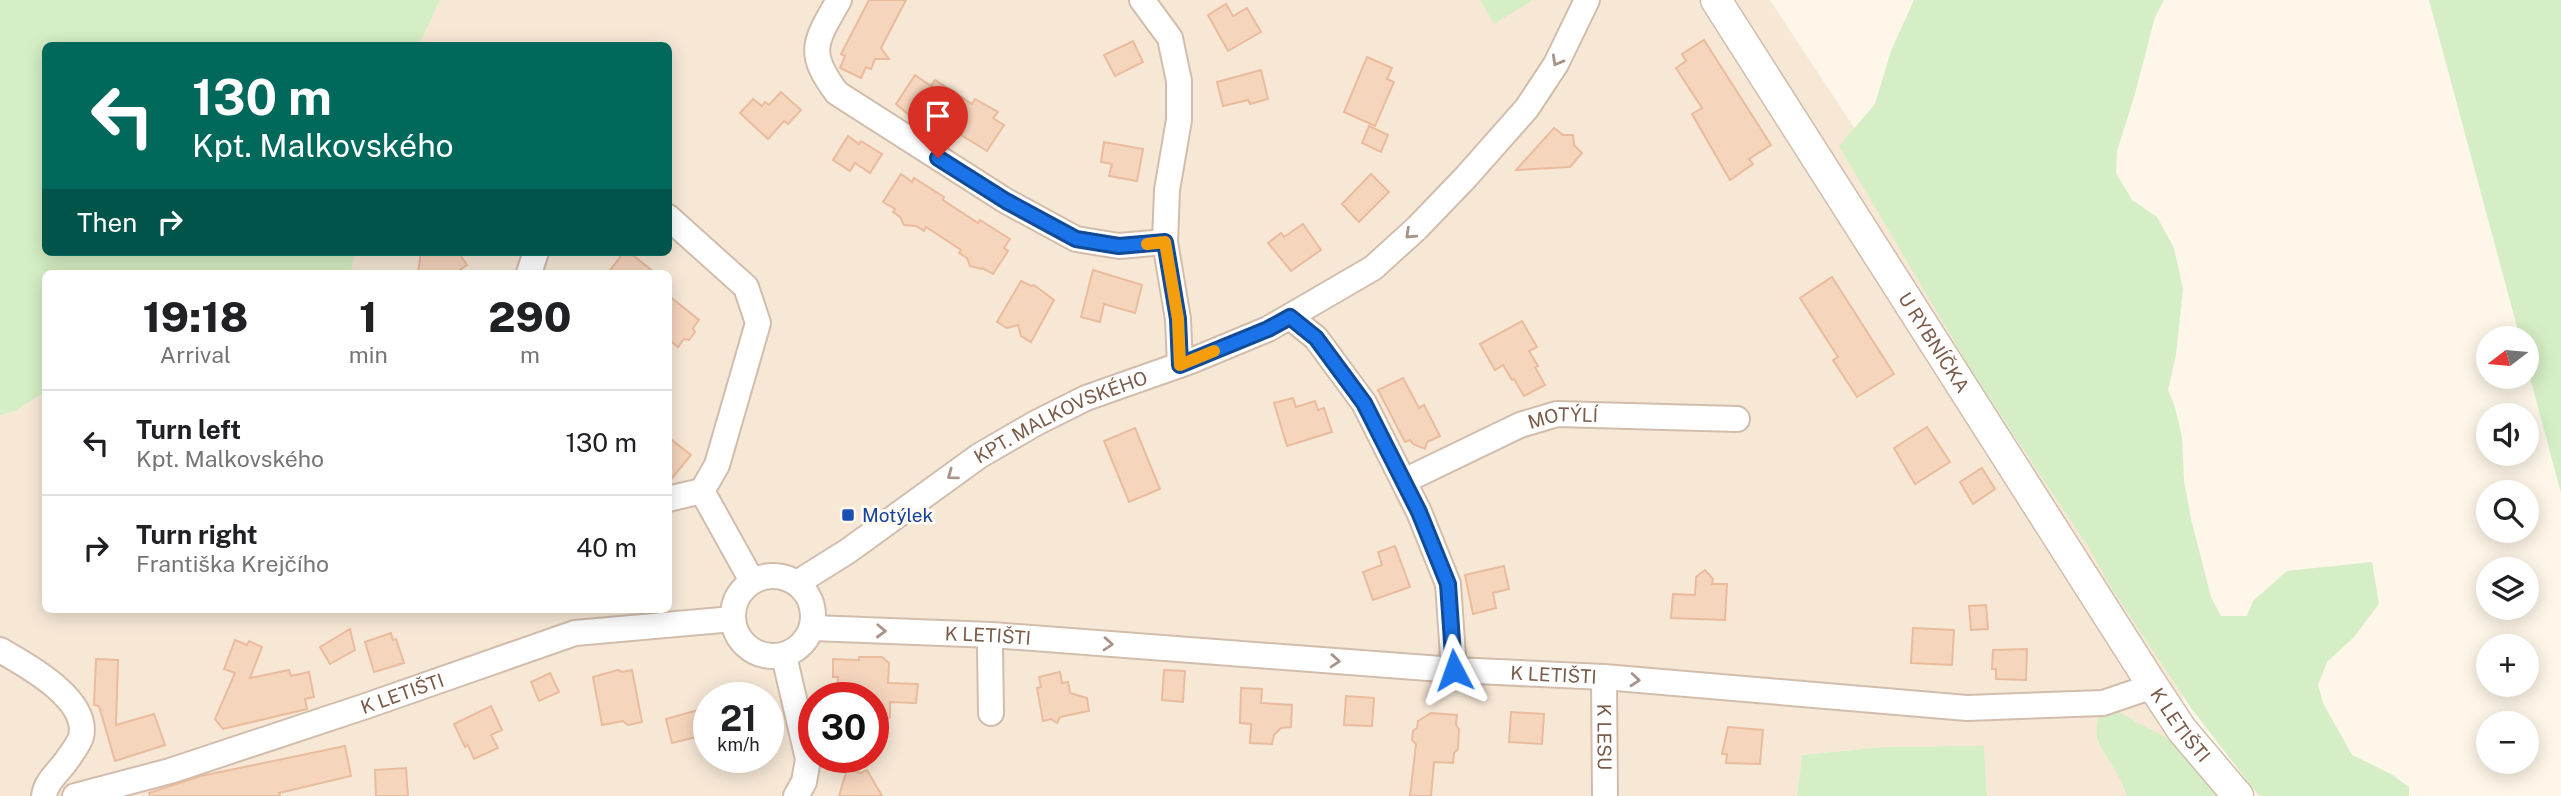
<!DOCTYPE html>
<meta charset="utf-8">
<style>
body{margin:0;font-family:"Public Sans",sans-serif;background:#f6f6f6;color:#202124;height:100vh;display:flex;flex-direction:column;font-size:26px;white-space:nowrap}
*{box-sizing:border-box;margin:0}
p{font-size:23px;color:#757577}
.icon{flex:none;width:38px;height:38px;fill:none;stroke:currentColor;stroke-width:2;stroke-linecap:round;stroke-linejoin:round}
.map{position:relative;flex:1;overflow:hidden}
.sheet{position:absolute;left:42px;top:270px;width:630px;height:343px;display:flex;flex-direction:column;background:#fff;border-radius:10px;box-shadow:0 4px 18px #0003}
.sheet>*{flex:none}
.hud{position:absolute;left:42px;top:42px;width:630px;height:214px;border-radius:10px;box-shadow:0 4px 18px #0003;background:#00695c;color:#fff;overflow:hidden}
.needle{width:46px;rotate:254deg}
.buttons{position:absolute;left:2476px;top:326px;display:grid;gap:14px}
.buttons a{display:grid;place-items:center;width:63px;height:63px;border-radius:50%;background:#fff;box-shadow:0 4px 18px #0003;font-size:35px}
.speed{position:absolute;left:693px;top:682px;display:flex;gap:14px;font-size:35px;font-weight:700;text-align:center}
.speed>*{display:grid;place-content:center;width:91px;height:91px;border-radius:50%;background:#fff;box-shadow:0 4px 18px #0003;line-height:1}
.speed small{font-size:18px;font-weight:400}
.speed .limit{border:10px solid #d22;background:#fff;color:#111}
.pin{position:absolute;display:grid;place-items:center;width:60px;height:60px;color:#fff;margin:-72px -30px;border-radius:50% 50% 50% 0;rotate:-45deg;box-shadow:0 0 7px #0007}
.pin .icon{rotate:45deg}
.me{position:absolute;width:77px;margin:-38px;rotate:356deg;stroke-linejoin:round;filter:drop-shadow(0 0 5px #0008)}
.turn{display:flex;align-items:center;gap:24px;height:147px;padding:0 35px;font-size:32px}
.turn .icon{width:91px;height:91px;stroke-width:2.5}
.turn b{display:block;font-size:49px;line-height:60px}
.then{display:flex;align-items:center;height:66px;padding:0 35px;background:#0003;gap:14px;font-size:26px}
.eta{display:flex;justify-content:space-evenly;align-items:center;height:119px;text-align:center}
.eta b{font-size:42px;font-weight:800;line-height:49px}
ul{padding:0;list-style:none}
li{display:flex;align-items:center;gap:21px;height:105px;padding:0 35px;border-top:2px solid #e0e0e0}
li div{flex:1}
li b{display:block;font-size:26px}
li em{font-style:normal}
.map>svg:first-child{display:block}
.residential{fill:#f7e8d6;fill-rule:evenodd}
.green{fill:#d5eec5}
.building{fill:#f6d5bd;stroke:#eabb9c;stroke-width:2}
.lines{fill:none;stroke-linecap:round;stroke-linejoin:round}
.minor-casing{stroke:#d2bdac;stroke-width:28}
.tertiary-casing{stroke:#d2bdac;stroke-width:33}
.minor{stroke:#fff;stroke-width:24}
.tertiary{stroke:#fff;stroke-width:30}
.oneway{stroke:#a99489}
.route-casing{stroke:#114b97;stroke-width:18}
.route{stroke:#1a73e8;stroke-width:12}
.slow{stroke:#f59e0b;stroke-width:12}
.transit-dot{fill:#1a4fb4;stroke:#fff9f0;stroke-width:2.5}
.labels{text-anchor:middle;dominant-baseline:central;stroke-width:6;stroke-linejoin:round;paint-order:stroke}
.street-label{font-size:19px;fill:#7b5b49;stroke:#fff9f0}
.transit-label{font-size:19px;fill:#164399;stroke:#fff9f0;text-anchor:start}
</style>
<div class="map">
<svg width="2561" height="796" viewBox="0 0 2561 796">
<rect width="100%" height="100%" fill="#fef6e8"/>
<path class="residential" d="M440 0H1480L1494 23 1533 0H1770L2187 633 2176 796H1987L1984 747H1884L1802 755 1797 796H0V415L16 411 45 391 46 609H668V273H351L355 252H668V46L419 45ZM709 698H768V758H709ZM814 698H873V758H814Z"/>
<g class="green">
<path d="M0 0H440L419 45 46 46V252H355L351 273H46L45 391 16 411 0 415Z"/>
<path d="M1480 0H1533L1494 24Z"/>
<path d="M1914 0H2164L2155 17 2134 97 2117 151 2116 173 2132 200 2157 217 2174 248 2183 289 2176 355 2168 390 2175 407 2182 437 2184 481 2191 519 2211 597 2221 616H2247L2253 601 2287 571 2372 562 2379 604 2354 637 2327 662 2318 685 2323 703 2352 755 2391 774 2409 787V796H2259L2191 708 2112 589 2089 548 1974 375 1839 146 1875 104 1891 51Z"/>
<path d="M2429 0H2561V493L2527 366V338H2520Z"/>
<path d="M2114 710 2191 751 2222 796H2127C2124 789 2122 782 2118 775 2106 752 2089 741 2100 714Z"/>
<path d="M1984 746 1987 796H1797L1802 755 1884 747Z"/>
</g>
<g class="building">
<path d="M869 0H906L881 48 889 59H875L871 69 866 67 861 78 840 68 845 56 841 54Z"/>
<path d="M1226 4 1233 16 1247 8 1261 32 1228 51 1208 15Z"/>
<path d="M1704 40 1771 145 1749 159 1753 164 1730 180 1692 114 1702 108 1676 68 1686 61 1682 54Z"/>
<path d="M1133 41 1143 62 1115 76 1104 55Z"/>
<path d="M1367 57 1392 68 1387 79 1394 82 1375 126 1344 112Z"/>
<path d="M1261 70 1268 99 1250 104 1248 100 1223 106 1217 82Z"/>
<path d="M915 75 931 86 935 80 972 104 975 99 998 112 993 118 1004 125 987 151 935 119 929 128 921 125 896 104Z"/>
<path d="M781 92 801 110 788 124 784 121 768 139 740 113 753 99 762 106 765 102 769 105Z"/>
<path d="M1369 126 1388 135 1381 152 1362 143Z"/>
<path d="M1554 128 1563 135H1573L1574 145 1582 153 1570 167 1516 170Z"/>
<path d="M848 136 859 144 861 141 882 154 870 173 855 163 850 171 833 160Z"/>
<path d="M1104 142 1143 149 1137 181 1109 176 1112 164 1101 162Z"/>
<path d="M901 174 912 182 914 178 944 197 943 200 978 223 980 220 1010 239 1004 248 1008 251 993 274 982 268 981 269 970 266 967 258 959 253 961 250 926 227 924 231 916 226 904 225 900 217 893 212 895 209 883 202Z"/>
<path d="M1371 174 1389 192 1359 222 1342 204Z"/>
<path d="M1303 224 1321 250 1291 271 1268 243 1281 233 1284 237Z"/>
<path d="M421 252H458L467 265 455 273H418Z"/>
<path d="M624 252H629L655 273H608Z"/>
<path d="M1093 270 1142 285 1135 313 1104 304 1100 322 1081 317Z"/>
<path d="M1832 277 1894 374 1857 397 1833 360 1838 357 1800 298Z"/>
<path d="M1021 281 1031 286 1034 285 1054 300 1031 342 1021 336 1018 325 1007 328 997 322Z"/>
<path d="M668 295 699 320 693 328 695 332 689 340 684 339 678 347 668 339Z"/>
<path d="M1522 321 1537 347 1529 351 1538 366 1535 367 1545 385 1524 396 1514 379 1512 380 1503 365 1495 370 1480 344Z"/>
<path d="M1403 378 1419 408 1424 405 1440 436 1427 442 1425 449 1413 444 1410 440 1405 442 1378 390Z"/>
<path d="M1293 398 1296 407 1315 401 1318 410 1324 408 1332 432 1287 446 1274 403Z"/>
<path d="M1927 427 1950 462 1915 484 1894 448Z"/>
<path d="M1135 428 1160 489 1129 502 1104 441Z"/>
<path d="M668 437 691 455 668 483Z"/>
<path d="M1982 468 1995 489 1973 504 1960 482Z"/>
<path d="M1395 546 1410 587 1373 600 1363 572 1382 565 1378 552Z"/>
<path d="M1504 566 1509 589 1493 593 1496 608 1473 614 1465 575Z"/>
<path d="M1705 570 1713 579 1712 584H1727L1725 620 1671 618 1673 594 1695 595 1696 577Z"/>
<path d="M1986 605 1988 629 1971 630 1969 606Z"/>
<path d="M1913 628 1954 630 1952 665 1911 663Z"/>
<path d="M350 629 355 650 330 664 320 647Z"/>
<path d="M391 633 393 640 396 639 404 663 374 672 365 642Z"/>
<path d="M235 640 247 645 249 641 262 647 250 678 289 670 291 676 309 672 314 697 305 699 307 709 223 729 215 719 235 673 224 669Z"/>
<path d="M2027 649 2026 680 1996 679V669H1992L1993 650Z"/>
<path d="M859 657H882L889 663 888 683 918 684 916 703 890 702V717L873 733V698H837L838 677H833V659L859 660Z"/>
<path d="M96 659 118 660 116 725 154 714 165 745 115 761 99 706 94 705Z"/>
<path d="M618 670 622 672 632 670 642 722 628 725 623 721 602 725 593 677Z"/>
<path d="M1164 670 1185 671 1183 702 1162 700Z"/>
<path d="M1060 672 1062 683 1068 682 1070 693 1087 698 1089 711 1060 717 1057 723 1051 719 1043 721 1037 688 1041 687 1039 677Z"/>
<path d="M550 673 559 692 539 701 531 682Z"/>
<path d="M1241 688 1262 689 1261 703 1292 705 1291 727 1281 728 1274 735 1272 744 1250 743 1251 724 1240 723Z"/>
<path d="M1346 696 1374 698 1372 726 1344 725Z"/>
<path d="M491 706 502 730 491 735 498 748 474 759 468 745 465 747 454 724Z"/>
<path d="M709 707V734L672 743 666 719Z"/>
<path d="M1511 712 1544 714 1542 744 1509 742Z"/>
<path d="M1431 713 1457 715 1456 725 1459 729 1458 749 1454 753 1453 763 1434 762 1431 796H1410L1416 744 1412 740 1413 731 1417 728 1418 721Z"/>
<path d="M1728 727 1763 730 1760 764 1726 763 1727 754H1722Z"/>
<path d="M345 746 351 776 279 793 280 796H150L149 793 201 776Z"/>
<path d="M406 768 408 796H376L375 770Z"/>
<path d="M847 769 861 773 867 770 882 796H839Z"/>
</g>
<g class="lines">
<g class="minor-casing">
<g id="minor">
<path d="M839 0C815 42 806 52 837 93L1006 201 1076 239 1119 246 1165 242"/>
<path d="M1142 0 1170 38 1179 81V120L1167 190 1165 242 1178 319 1180 365"/>
<path d="M668 217 746 287 758 323 717 465 702 491 668 499"/>
<path d="M529 273 536 252"/>
<path d="M1290 317 1316 338 1364 403 1419 512 1448 584 1454 670"/>
<path id="s1" d="M1404 481 1520 425 1557 414 1737 419"/>
<path d="M702 491 752 581"/>
<circle cx="773" cy="616" r="40"/>
<path id="s2" d="M797 583 848 551 979 456 1036 423 1086 398 1191 361 1268 329 1373 268 1417 228 1466 177 1527 108 1556 64 1587 0"/>
<path id="s3" d="M813 628 992 635 1454 670 1604 677 1967 708 2103 703 2153 686"/>
<path d="M0 650C26 665 90 699 81 737 79 744 71 754 67 760 58 773 46 781 44 796"/>
<path d="M784 656 808 759 804 782 796 796"/>
<path id="s4" d="M1604 677 1605 796"/>
<path d="M991 713 990 648 992 635"/>
<path id="s5" d="M75 796 170 771 366 706 575 633 733 619"/>
</g>
</g>
<g class="tertiary-casing">
<g id="tertiary">
<path id="s6" d="M1716 0 2153 686 2182 730 2238 796"/>
</g>
</g>
<use href="#minor" class="minor"/>
<use href="#tertiary" class="tertiary"/>
</g>
<defs><path id="oneway-chevron" d="M-2-3.5L2.5 0L-2 3.5" fill="none" stroke-width="1.6" stroke-linecap="round" stroke-linejoin="round" transform="scale(1.75)"/></defs>
<g class="oneway">
<use href="#oneway-chevron" transform="translate(1557 61) rotate(119)"/>
<use href="#oneway-chevron" transform="translate(1410 234) rotate(137)"/>
<use href="#oneway-chevron" transform="translate(952 475) rotate(144)"/>
<use href="#oneway-chevron" transform="translate(881 631) rotate(2)"/>
<use href="#oneway-chevron" transform="translate(1108 644) rotate(4)"/>
<use href="#oneway-chevron" transform="translate(1335 661) rotate(4)"/>
<use href="#oneway-chevron" transform="translate(1635 680) rotate(5)"/>
</g>
<g class="lines">
<g class="route-casing">
<path id="route" d="M938 158 1006 201 1076 239 1119 246 1165 242 1178 319 1180 365 1268 329 1290 317 1316 338 1364 403 1419 512 1448 584 1454 670"/>
</g>
<use href="#route" class="route"/>
<path class="slow" d="M1147 244 1165 242 1178 319 1180 365 1214 351"/>
</g>
<rect class="transit-dot" x="841" y="508" width="14" height="14" rx="3.5"/>
<g class="labels">
<g class="street-label">
<text stroke="none"><textPath href="#s6" startOffset="406">U RYBNÍČKA</textPath></text>
<text stroke="none"><textPath href="#s2" startOffset="313">KPT. MALKOVSKÉHO</textPath></text>
<text stroke="none"><textPath href="#s1" startOffset="173">MOTÝLÍ</textPath></text>
<text stroke="none"><textPath href="#s3" startOffset="175">K LETIŠTI</textPath></text>
<text stroke="none"><textPath href="#s3" startOffset="742">K LETIŠTI</textPath></text>
<text stroke="none"><textPath href="#s5" startOffset="343">K LETIŠTI</textPath></text>
<text stroke="none"><textPath href="#s6" startOffset="861">K LETIŠTI</textPath></text>
<text stroke="none"><textPath href="#s4" startOffset="60">K LESU</textPath></text>
</g>
<g class="transit-label">
<text x="862" y="515">Motýlek</text>
</g>
</g>
</svg>
<div class="buttons">
<a><svg class="needle" viewBox="-14 -14 28 28"><path d="M0-13l5 13h-10z" fill="#e53935"/><path d="M0 13l5-13h-10z" fill="#757577"/></svg></a>
<a><svg class="icon" aria-label="sound" viewBox="0 0 24 24"><path d="M4 9h4l5-4v14l-5-4H4zM17 9q2 3 0 6"/></svg></a>
<a><svg class="icon" aria-label="search" viewBox="0 0 24 24"><circle cx="10" cy="10" r="6"/><path d="M15 15l6 6"/></svg></a>
<a><svg class="icon" aria-label="layers" viewBox="0 0 24 24"><path d="M12 4l9 5-9 5-9-5zM3 14l9 5 9-5"/></svg></a>
<a>+</a>
<a>−</a>
</div>
<div class="speed"><div>21<small>km/h</small></div><div class="limit">30</div></div>
<div class="pin" style="left:938px;top:158px;background:#d93025"><svg class="icon" aria-label="arrive" viewBox="0 0 24 24"><path d="M6 21V4h12l-3 4 3 4H6"/></svg></div>
<svg class="me" style="left:1454px;top:670px" viewBox="-20 -20 40 40"><path d="M0-17L14 15 0 8-14 15z" fill="#1a73e8" stroke="#fff" stroke-width="4"/></svg>
<div class="hud">
<div class="turn"><svg class="icon" aria-label="left" viewBox="0 0 24 24"><path d="M17 20v-9H6M10 6l-5 5 5 5"/></svg><div><b>130 m</b>Kpt. Malkovského</div></div>
<div class="then">Then<svg class="icon" aria-label="right" viewBox="0 0 24 24"><path d="M7 20v-9h11M14 6l5 5-5 5"/></svg></div>
</div>
<section class="sheet">
<div class="eta">
<div><b>19:18</b><p>Arrival</p></div>
<div><b>1</b><p>min</p></div>
<div><b>290</b><p>m</p></div>
</div>
<ul>
<li><svg class="icon" aria-label="left" viewBox="0 0 24 24"><path d="M17 20v-9H6M10 6l-5 5 5 5"/></svg><div><b>Turn left</b><p>Kpt. Malkovského</p></div><em>130 m</em></li>
<li><svg class="icon" aria-label="right" viewBox="0 0 24 24"><path d="M7 20v-9h11M14 6l5 5-5 5"/></svg><div><b>Turn right</b><p>Františka Krejčího</p></div><em>40 m</em></li>
</ul>
</section>
</div>
